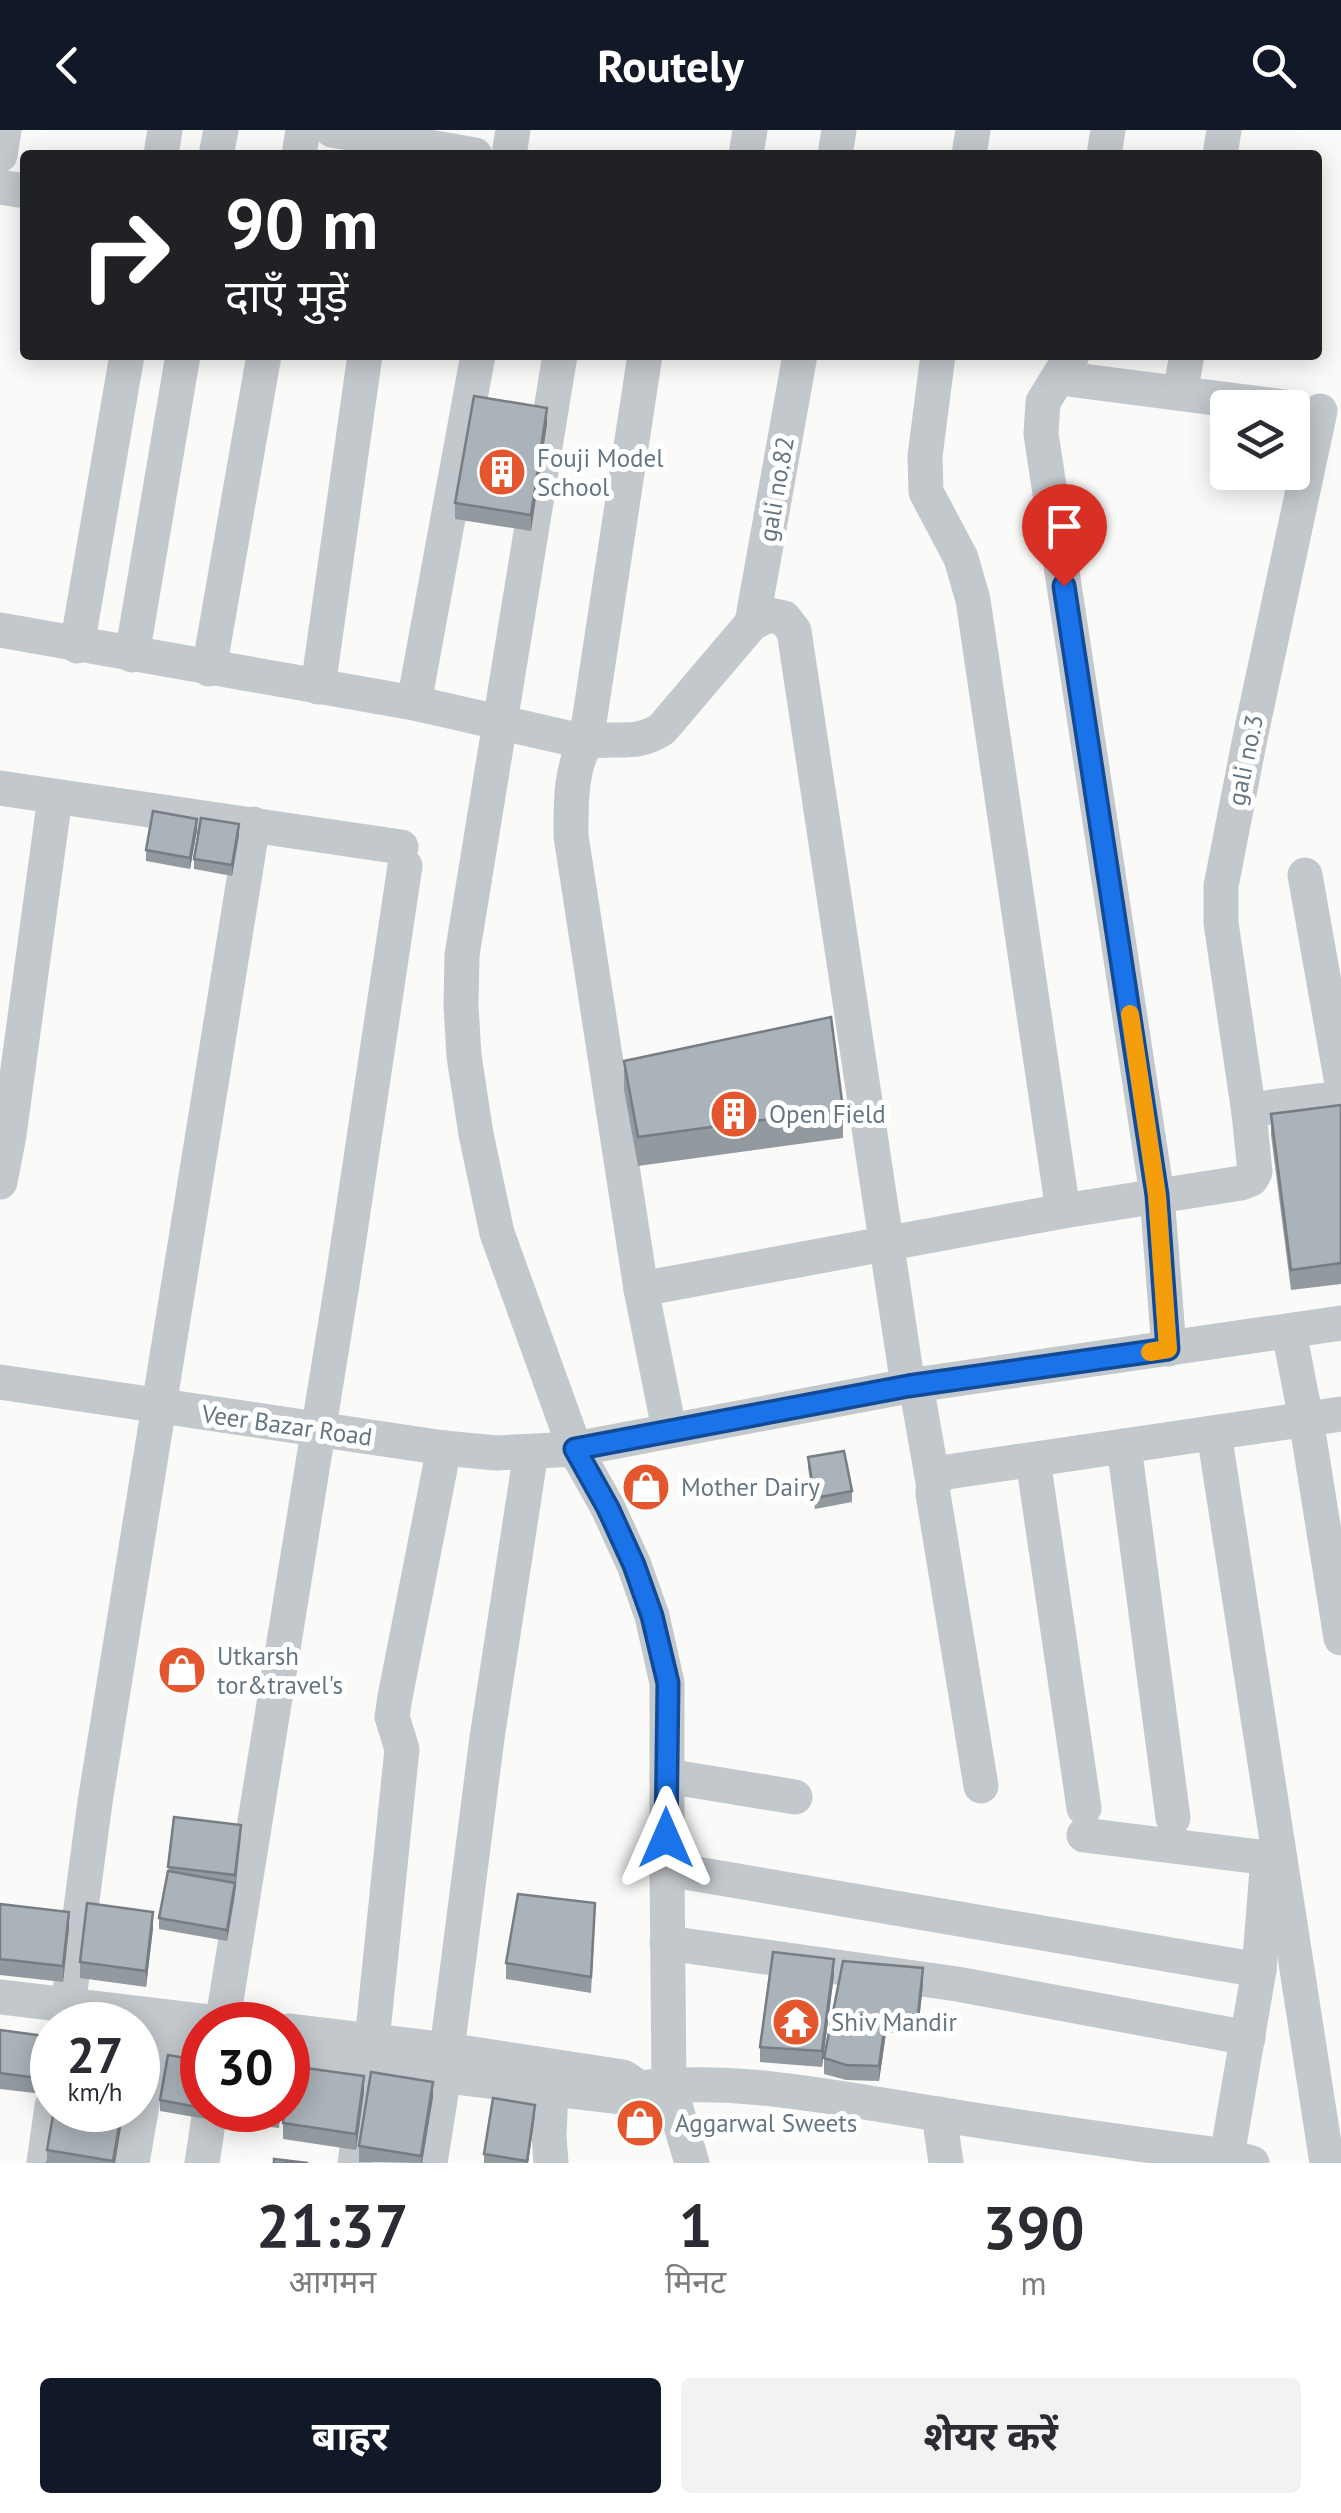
<!DOCTYPE html>
<html lang="hi">
<meta charset="utf-8">
<style>
body{margin:0;font-family:"PT Sans","Noto Sans Devanagari",sans-serif;background:#f2f2f3;color:#2b2b33;height:100vh;display:flex;flex-direction:column;font-size:38px;white-space:nowrap}
*{box-sizing:border-box;margin:0}
p{font-size:32px;color:#7c7c81}
.icon{flex:none;width:55px;height:55px;fill:none;stroke:currentColor;stroke-width:2;stroke-linecap:round;stroke-linejoin:round}
.map{position:relative;height:2033px;overflow:hidden}
.details{display:flex;flex-direction:column;background:#fff;flex:1}
.details>*{flex:none}
.hud{position:absolute;left:20px;top:20px;width:1302px;height:210px;border-radius:10px;box-shadow:0 5px 25px #0003;background:#202124;color:#fff;overflow:hidden}
.tools{position:absolute;left:1210px;top:260px;display:grid;gap:20px}
.tools a{display:grid;place-items:center;width:100px;height:100px;border-radius:10px;background:#fff;box-shadow:0 5px 25px #0003;font-size:50px}
.speed{position:absolute;left:30px;top:1872px;display:flex;gap:20px;font-size:50px;font-weight:700;text-align:center}
.speed>*{display:grid;place-content:center;width:130px;height:130px;border-radius:50%;background:#fff;box-shadow:0 5px 25px #0003;line-height:1}
.speed small{font-size:25px;font-weight:400}
.speed .limit{border:15px solid #d22;background:#fff;color:#111}
.pin{position:absolute;display:grid;place-items:center;width:85px;height:85px;color:#fff;margin:-102px -42px;border-radius:50% 50% 50% 0;rotate:-45deg;box-shadow:0 0 10px #0007}
.pin .icon{rotate:45deg}
.me{position:absolute;width:110px;margin:-55px;rotate:0deg;stroke-linejoin:round;filter:drop-shadow(0 0 8px #0008)}
.turn{display:flex;align-items:center;gap:35px;height:210px;padding:0 40px;font-size:45px}
.turn .icon{width:130px;height:130px;stroke-width:2.5}
.turn b{display:block;font-size:70px;line-height:85px}
.eta{display:flex;justify-content:space-evenly;align-items:center;height:170px;text-align:center}
.eta b{font-size:60px;font-weight:700;line-height:70px}
.button{display:flex;gap:20px;margin-top:auto;padding:20px 40px}
.button a{flex:1;height:115px;border-radius:10px;background:#111827;color:#fff;font-size:40px;font-weight:700;line-height:115px;text-align:center}
.button a+a{background:#f2f2f3;color:#2b2b33}
header{display:flex;justify-content:space-between;align-items:center;height:130px;padding:0 40px;background:#111827;color:#fff;font-size:45px;font-weight:700}
.map>svg:first-child{display:block}
.lines{fill:none;stroke-linecap:round;stroke-linejoin:round}
.minor{stroke:#c3c8cc;stroke-width:35}
.wall{fill:#929a9f}
.shaded-wall{fill:#777d82}
.building{fill:#aab3b9;stroke:#777d82;stroke-width:2.5}
.route-casing{stroke:#114b97;stroke-width:25}
.route{stroke:#1a73e8;stroke-width:18}
.slow{stroke:#f59e0b;stroke-width:18}
.labels{text-anchor:middle;dominant-baseline:central;stroke-width:10;stroke-linejoin:round;paint-order:stroke}
.poi-label{font-size:25px;fill:#657683;stroke:#fff;text-anchor:start}
.street-label{font-size:25px;fill:#657683;stroke:#fff}
</style>
<header><svg class="icon" aria-label="back" viewBox="0 0 24 24"><path d="M15 5l-7 7 7 7"/></svg>Routely<svg class="icon" aria-label="search" viewBox="0 0 24 24"><circle cx="10" cy="10" r="6"/><path d="M15 15l6 6"/></svg></header>
<div class="map">
<svg width="1341" height="2033" viewBox="0 0 1341 2033">
<rect width="100%" height="100%" fill="#fafaf8"/>
<g class="lines">
<g class="minor">
<path d="M332 0 475 25"/>
<path d="M0 25 4 0"/>
<path d="M161 25 165 0"/>
<path d="M216 25 221 0"/>
<path d="M299 25 303 0"/>
<path d="M509 25 513 0"/>
<path d="M746 25 750 0"/>
<path d="M835 25 839 0"/>
<path d="M969 25 973 0"/>
<path d="M1104 25 1108 0"/>
<path d="M1220 25 1224 0"/>
<path d="M0 57 25 61"/>
<path d="M560 225 462 825 461 875 464 926 476 1004 497 1103 575 1319 608 1378 634 1435 652 1486 667 1553V1739L669 1955 692 2033"/>
<path d="M938 225 925 326 926 362 961 428 973 470 1063 1081"/>
<path d="M1072 225 1043 272 1041 304 1157 1065 1169 1219"/>
<path d="M1060 248 1292 278"/>
<path d="M1180 263 1187 225"/>
<path d="M752 493 800 225"/>
<path d="M0 500 414 573 478 225"/>
<path d="M77 516 127 225"/>
<path d="M132 525 183 225"/>
<path d="M209 539 264 225"/>
<path d="M318 557 365 225"/>
<path d="M414 573 586 612 645 225"/>
<path d="M0 658 401 717"/>
<path d="M1305 745 1341 948"/>
<path d="M1249 983 1221 793V756L1250 608 1320 281"/>
<path d="M0 1052 9 1005 55 667"/>
<path d="M641 1159 1063 1081 1241 1053 1251 1049 1255 1042 1249 983 1264 978 1341 968"/>
<path d="M1289 1202 1306 1289 1341 1508"/>
<path d="M0 1252 444 1318 496 1323 575 1319 908 1256 1341 1193"/>
<path d="M916 1255 933 1352"/>
<path d="M669 1299 641 1159 571 706C571 675 570 640 586 612 616 606 635 617 662 599L752 493 769 485 784 488 794 501 908 1256"/>
<path d="M1214 1303 1327 2033"/>
<path d="M1124 1316 1173 1688"/>
<path d="M1033 1330 1084 1678"/>
<path d="M667 1646 795 1667"/>
<path d="M981 1656 933 1364C933 1351 935 1347 947 1342L1341 1284"/>
<path d="M1084 1705 1268 1728 1259 1840 1227 2026 1228 2033"/>
<path d="M667 1739 1259 1840"/>
<path d="M667 1813 957 1854 1248 1908"/>
<path d="M0 1867 234 1895"/>
<path d="M68 1876 95 1672 253 694"/>
<path d="M222 1895 343 1148 405 736"/>
<path d="M288 1901 447 1920 623 1947 640 1958 620 1967 288 1927"/>
<path d="M138 1909 202 1917"/>
<path d="M372 1911 402 1619 392 1587 395 1567 444 1318"/>
<path d="M447 1920 487 1608 531 1322"/>
<path d="M649 1957C743 1948 838 1968 931 1983 1029 1999 1128 2013 1227 2026L1252 2033"/>
<path d="M939 1984 946 2033"/>
<path d="M44 2033 52 1976"/>
<path d="M132 2033 153 1911"/>
<path d="M202 2033 210 1980"/>
<path d="M355 2033 368 1938"/>
<path d="M430 2033 444 1945"/>
<path d="M551 2033 549 2006 551 1960"/>
</g>
</g>
<g class="wall">
<path d="M547 294 531 401 455 389V373Z"/>
<path d="M197 700 190 739 146 731V720Z"/>
<path d="M239 705 232 746 194 739V729Z"/>
<path d="M624 931 843 979V1008L638 1036 624 960Z"/>
<path d="M1341 975V1154L1291 1160 1271 1005V984Z"/>
<path d="M808 1327 852 1361V1372L815 1379 808 1338Z"/>
<path d="M632 1341 659 1361V1366L639 1369 632 1347Z"/>
<path d="M174 1687 241 1706 235 1764 227 1811 159 1799V1788L168 1741Z"/>
<path d="M0 1774 69 1798 63 1852 0 1845Z"/>
<path d="M595 1789 591 1863 506 1849V1833Z"/>
<path d="M153 1798 146 1857 80 1848V1832Z"/>
<path d="M834 1845 822 1937 760 1932V1917Z"/>
<path d="M923 1854 918 1900 886 1903 879 1951 846 1950 824 1944V1928Z"/>
<path d="M0 1900 52 1907V1965L0 1959Z"/>
<path d="M202 1931V1980H208L206 1989 160 1981V1970Z"/>
<path d="M364 1962 356 2020 283 2009V1993Z"/>
<path d="M433 1967 422 2033 359 2032V2016Z"/>
<path d="M54 1980H126V1982L123 1981 115 2033H45L47 2030V2020Z"/>
<path d="M214 1980H281L279 1998 214 1991Z"/>
<path d="M535 1985 528 2033H484V2024Z"/>
</g>
<g class="shaded-wall">
<path d="M547 278V294L531 401V385Z"/>
<path d="M197 689V700L190 739V728Z"/>
<path d="M239 694V705L232 746V735Z"/>
<path d="M241 1695 235 1764 227 1811V1800L235 1755Z"/>
<path d="M69 1782V1798L63 1852V1836Z"/>
<path d="M153 1782V1798L146 1857V1841Z"/>
<path d="M834 1829V1845L822 1937V1921Z"/>
<path d="M923 1838V1854L918 1900V1884Z"/>
<path d="M886 1887V1903L879 1951V1936Z"/>
<path d="M364 1946V1962L356 2020V2004Z"/>
<path d="M433 1952V1967L422 2033H421Z"/>
<path d="M535 1975V1985L528 2033H527Z"/>
<path d="M122 1980 123 1986 115 2033H113Z"/>
</g>
<g class="building">
<path d="M474 266 547 278 531 385 455 373Z"/>
<path d="M153 681 197 689 190 728 146 720Z"/>
<path d="M201 688 239 694 232 735 194 729Z"/>
<path d="M831 887 843 979 638 1007 624 931Z"/>
<path d="M1341 975V1133L1291 1140 1271 984Z"/>
<path d="M844 1321 852 1361 815 1368 808 1327Z"/>
<path d="M654 1337 659 1361 639 1363 632 1341Z"/>
<path d="M174 1687 241 1695 235 1745 168 1737Z"/>
<path d="M168 1741 235 1753 227 1800 159 1788Z"/>
<path d="M518 1764 595 1773 591 1847 506 1833Z"/>
<path d="M87 1773 153 1782 146 1841 80 1832Z"/>
<path d="M0 1774 69 1782 63 1836 0 1829Z"/>
<path d="M773 1822 834 1829 822 1921 760 1917Z"/>
<path d="M843 1831 923 1838 918 1884 886 1887 879 1936 846 1935 824 1928Z"/>
<path d="M0 1900 52 1907V1950L0 1943Z"/>
<path d="M168 1925 202 1931V1978L160 1970Z"/>
<path d="M291 1936 364 1946 356 2004 283 1993 285 1980H288V1962Z"/>
<path d="M371 1942 433 1952 421 2026 359 2016Z"/>
<path d="M493 1968 535 1975 527 2031 484 2024Z"/>
<path d="M54 1980H122L113 2031 47 2020Z"/>
<path d="M214 1980H280L279 1987Z"/>
<path d="M274 2029 308 2033H274Z"/>
</g>
<g class="lines">
<g class="route-casing">
<path id="route" d="M666 1708 668 1553 652 1486 634 1435 608 1378 575 1319 908 1256 1168 1219 1157 1065 1064 456"/>
</g>
<use href="#route" class="route"/>
<path class="slow" d="M1130 884 1157 1065 1168 1219 1150 1222"/>
</g>
<defs>
<g id="building-disc" transform="scale(2.5)"><circle r="9.5" fill="#e4572e" stroke="#fff"/><path d="M-4-6H4V6H1V3H-1V6H-4ZM-2.5-4.3h1.7v1.8h-1.7ZM.8-4.3h1.7v1.8H.8ZM-2.5-1h1.7V.8h-1.7ZM.8-1h1.7V.8H.8Z" fill="#fff"/></g>
<g id="shop-disc" transform="scale(2.5)"><circle r="9.5" fill="#e4572e" stroke="#fff"/><path d="M-5-2.5h2.3a2.7 3.5 0 0 1 5.4 0H5L5.5 6h-11ZM-1.5-2.5h3a1.5 2.3 0 0 0-3 0Z" fill="#fff"/></g>
<g id="temple-disc" transform="scale(2.5)"><circle r="9.5" fill="#e4572e" stroke="#fff"/><path d="M0-6L5-2H3V0L6.5 2.5H4V6H1.5V3h-3V6H-4V2.5H-6.5L-3 0V-2H-5Z" fill="#fff"/></g>
</defs>
<g fill-rule="evenodd">
<use href="#building-disc" x="502" y="342"/>
<use href="#building-disc" x="734" y="984"/>
<use href="#shop-disc" x="646" y="1357"/>
<use href="#shop-disc" x="182" y="1540"/>
<use href="#temple-disc" x="796" y="1892"/>
<use href="#shop-disc" x="640" y="1993"/>
</g>
<g class="labels">
<g class="poi-label">
<text x="537" y="328">Fouji Model<tspan x="537" dy="29">School</tspan></text>
<text x="769" y="984">Open Field</text>
<text x="681" y="1357">Mother Dairy</text>
<text x="217" y="1526">Utkarsh<tspan x="217" dy="29">tor&amp;travel's</tspan></text>
<text x="831" y="1892">Shiv Mandir</text>
<text x="675" y="1993">Aggarwal Sweets</text>
</g>
<g class="street-label">
<text transform="translate(776 359) rotate(-80)">gali no.82</text>
<text transform="translate(1245 630) rotate(-78)">gali no.3</text>
<text transform="translate(287 1295) rotate(8)">Veer Bazar Road</text>
</g>
</g>
</svg>
<div class="tools">
<a><svg class="icon" aria-label="layers" viewBox="0 0 24 24"><path d="M12 4l9 5-9 5-9-5zM3 14l9 5 9-5"/></svg></a>
</div>
<div class="speed"><div>27<small>km/h</small></div><div class="limit">30</div></div>
<div class="pin" style="left:1064px;top:456px;background:#d93025"><svg class="icon" aria-label="arrive" viewBox="0 0 24 24"><path d="M6 21V4h12l-3 4 3 4H6"/></svg></div>
<svg class="me" style="left:666px;top:1708px" viewBox="-20 -20 40 40"><path d="M0-17L14 15 0 8-14 15z" fill="#1a73e8" stroke="#fff" stroke-width="4"/></svg>
<div class="hud">
<div class="turn"><svg class="icon" aria-label="right" viewBox="0 0 24 24"><path d="M7 20v-9h11M14 6l5 5-5 5"/></svg><div><b>90 m</b>दाएँ मुड़ें</div></div>
</div>
</div>
<section class="details">
<div class="eta">
<div><b>21:37</b><p>आगमन</p></div>
<div><b>1</b><p>मिनट</p></div>
<div><b>390</b><p>m</p></div>
</div>
<div class="button"><a>बाहर</a><a>शेयर करें</a></div>
</section>
